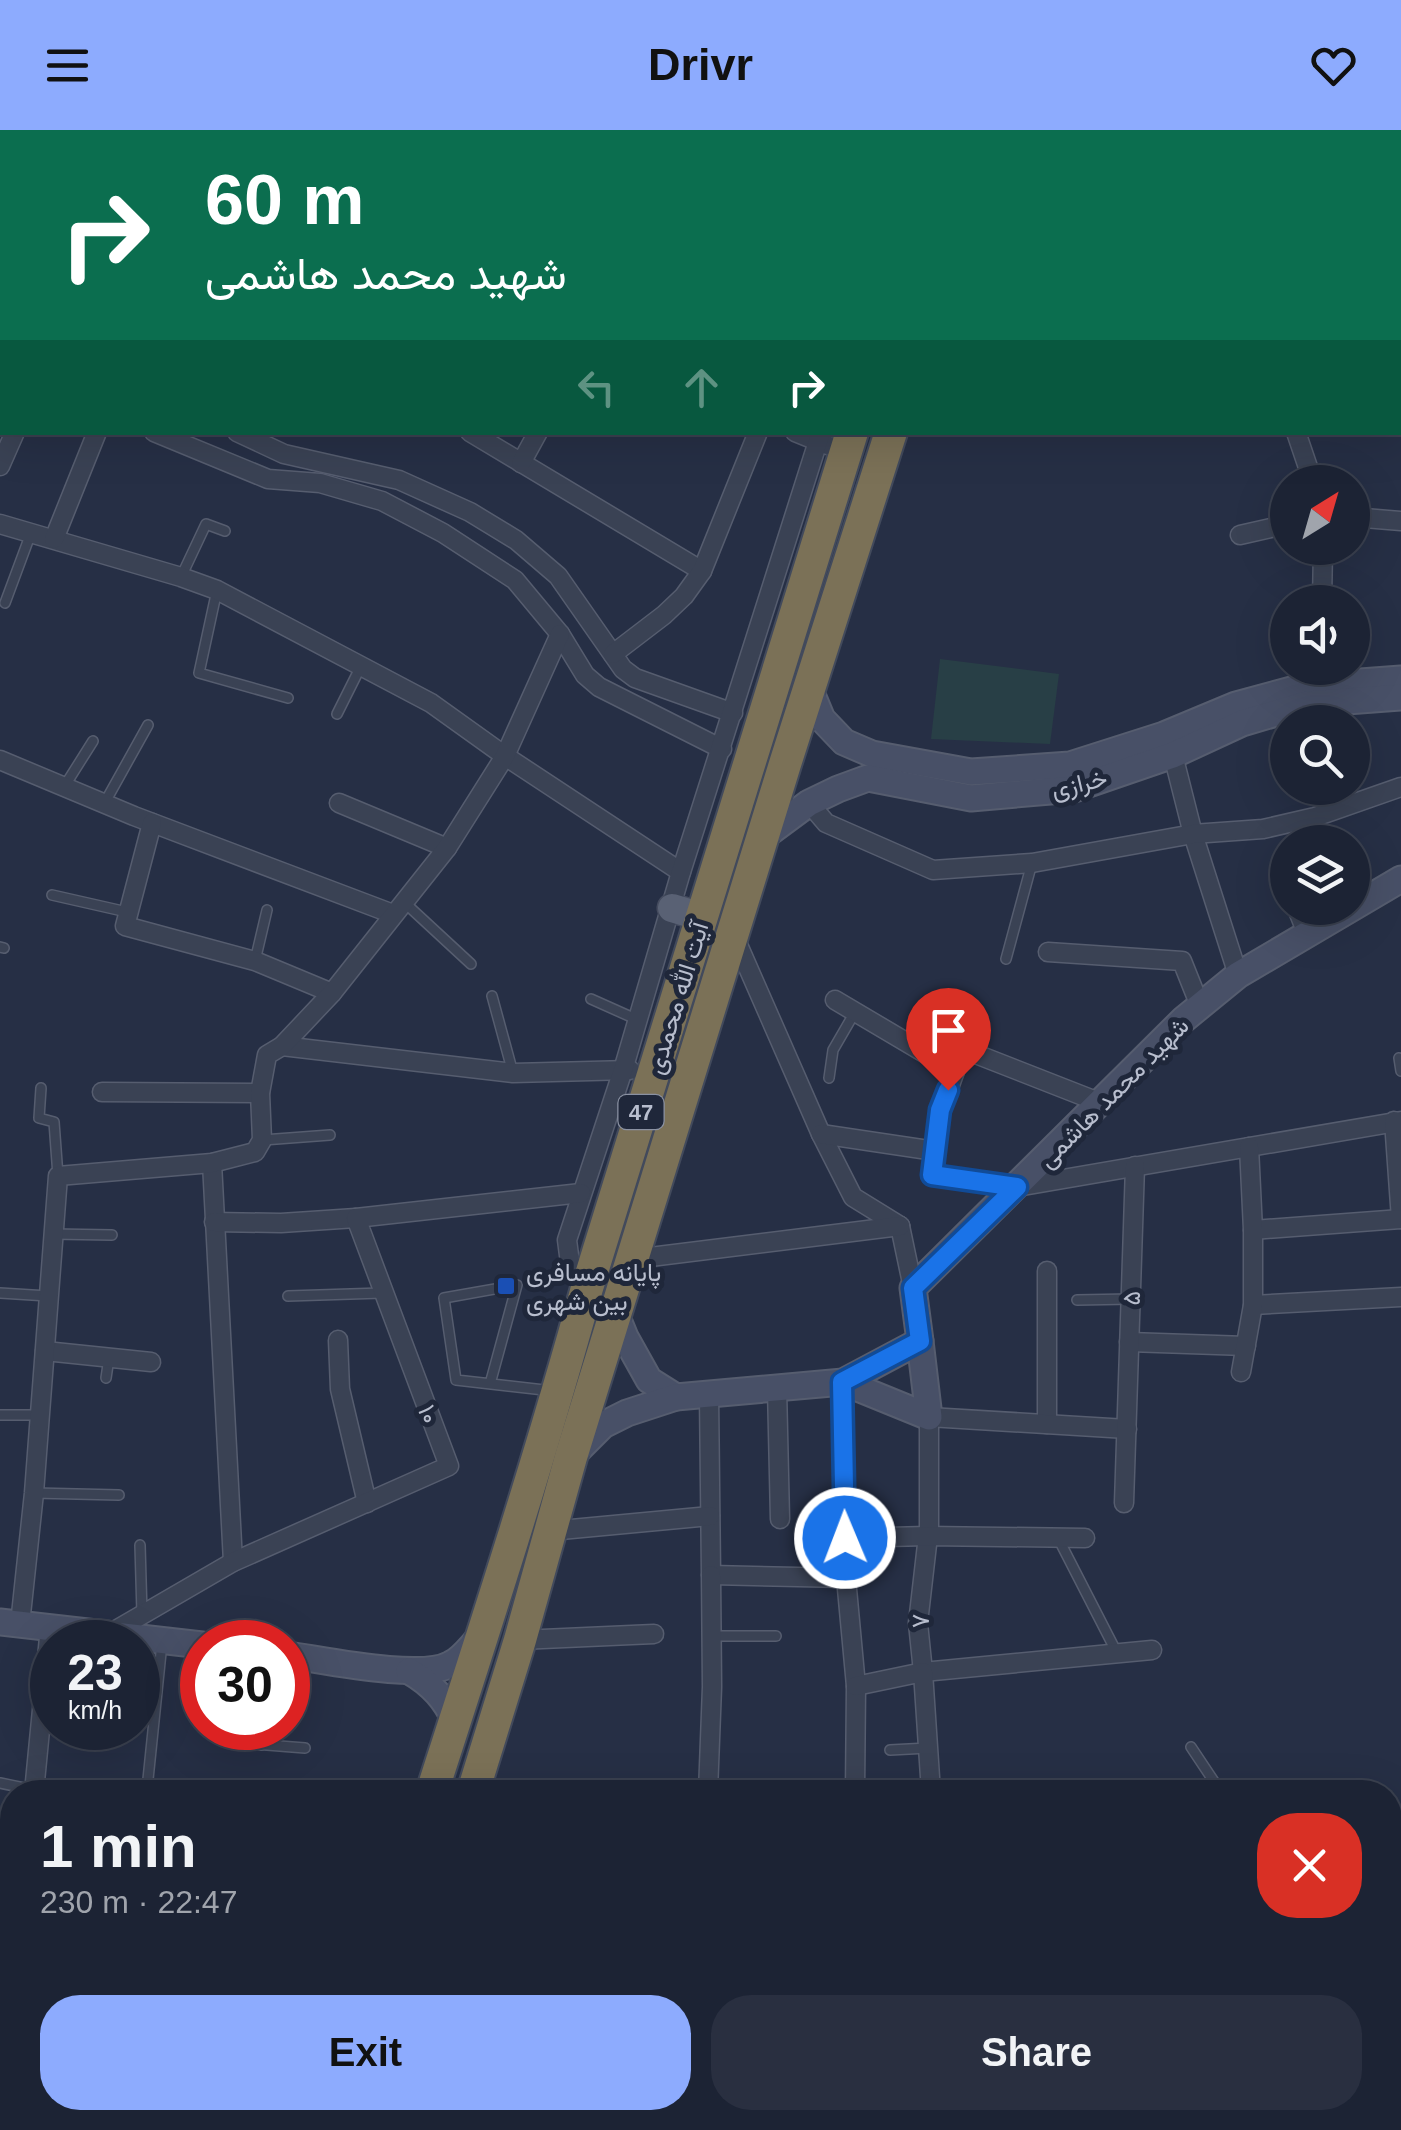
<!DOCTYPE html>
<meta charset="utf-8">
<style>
body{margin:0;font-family:Arial,Vazirmatn,sans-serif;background:#292f40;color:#f1f3f6;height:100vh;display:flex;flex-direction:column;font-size:38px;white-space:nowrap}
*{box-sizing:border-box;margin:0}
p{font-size:32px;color:#a0a4ac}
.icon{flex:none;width:55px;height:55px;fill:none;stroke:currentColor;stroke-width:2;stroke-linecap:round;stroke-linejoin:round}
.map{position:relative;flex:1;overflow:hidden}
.side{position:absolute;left:0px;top:1650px;width:1402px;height:350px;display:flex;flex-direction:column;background:#1c2334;border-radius:40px 40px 0 0;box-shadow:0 10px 40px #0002,0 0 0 2px #3a404f}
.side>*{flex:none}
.banner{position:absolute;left:0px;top:0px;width:1402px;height:305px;box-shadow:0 10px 40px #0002,0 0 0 2px #3a404f;background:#0b6e4f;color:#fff;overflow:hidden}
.needle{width:65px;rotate:37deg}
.buttons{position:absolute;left:1270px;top:335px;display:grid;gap:20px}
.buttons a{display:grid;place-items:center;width:100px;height:100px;border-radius:50%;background:#1c2334;box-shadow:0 10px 40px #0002,0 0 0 2px #3a404f;font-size:50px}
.speed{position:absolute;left:30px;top:1490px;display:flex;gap:20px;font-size:50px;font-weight:700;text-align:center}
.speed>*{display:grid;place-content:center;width:130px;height:130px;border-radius:50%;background:#1c2334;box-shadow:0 10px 40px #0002,0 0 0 2px #3a404f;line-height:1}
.speed small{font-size:25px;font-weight:400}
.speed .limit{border:15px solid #d22;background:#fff;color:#111}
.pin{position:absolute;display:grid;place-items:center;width:85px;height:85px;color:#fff;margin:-102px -42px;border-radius:50% 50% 50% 0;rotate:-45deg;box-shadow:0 0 10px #0007}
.pin .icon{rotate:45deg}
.me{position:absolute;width:110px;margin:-55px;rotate:359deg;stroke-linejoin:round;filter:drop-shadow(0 0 8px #0008)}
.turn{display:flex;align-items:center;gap:35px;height:210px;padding:0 40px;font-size:45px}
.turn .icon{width:130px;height:130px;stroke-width:2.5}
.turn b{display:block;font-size:70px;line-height:85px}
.lanes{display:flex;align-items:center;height:95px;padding:0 40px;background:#0003;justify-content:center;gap:50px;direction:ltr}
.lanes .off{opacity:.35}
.round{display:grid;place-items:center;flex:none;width:105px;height:105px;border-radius:40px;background:#292f40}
.overview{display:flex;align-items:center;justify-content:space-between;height:170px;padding:0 40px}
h1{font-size:60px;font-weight:800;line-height:75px}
.action{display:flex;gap:20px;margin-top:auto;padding:20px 40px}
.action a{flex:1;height:115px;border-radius:40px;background:#8dabfe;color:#111;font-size:40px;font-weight:800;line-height:115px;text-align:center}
.action a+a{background:#292f40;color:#f1f3f6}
header{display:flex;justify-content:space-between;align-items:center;height:130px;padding:0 40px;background:#8dabfe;color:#111;font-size:45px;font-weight:800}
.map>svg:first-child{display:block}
.green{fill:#283f46}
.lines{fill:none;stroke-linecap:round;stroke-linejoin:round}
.lane-casing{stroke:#565d6f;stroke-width:12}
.street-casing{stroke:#565d6f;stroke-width:21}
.secondary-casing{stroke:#565d6f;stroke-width:29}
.primary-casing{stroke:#444b5e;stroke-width:31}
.highway-casing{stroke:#424a5c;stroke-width:36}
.lane{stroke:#3a4254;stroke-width:9}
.street{stroke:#3a4254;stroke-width:18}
.secondary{stroke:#485067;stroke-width:25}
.primary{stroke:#596174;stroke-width:28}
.highway{stroke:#7b7157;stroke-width:32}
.route-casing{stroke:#114b97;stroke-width:25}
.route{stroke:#1a73e8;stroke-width:18}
.transit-dot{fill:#1a4fb4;stroke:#1f273a;stroke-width:4}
.labels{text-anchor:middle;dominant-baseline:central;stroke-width:10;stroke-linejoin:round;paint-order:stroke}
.shield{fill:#1f273a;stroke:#8a91a2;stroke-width:2.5}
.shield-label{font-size:22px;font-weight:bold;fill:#b8bece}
.street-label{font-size:25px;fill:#b8bece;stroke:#1f273a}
.poi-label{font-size:25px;fill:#b8bece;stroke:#1f273a;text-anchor:start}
</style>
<header><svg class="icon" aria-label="menu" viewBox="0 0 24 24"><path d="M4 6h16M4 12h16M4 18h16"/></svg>Drivr<svg class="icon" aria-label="heart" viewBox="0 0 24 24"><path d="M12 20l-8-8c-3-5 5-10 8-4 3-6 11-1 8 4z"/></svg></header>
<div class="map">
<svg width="1401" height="2000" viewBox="0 0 1401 2000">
<rect width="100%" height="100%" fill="#262f45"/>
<path class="green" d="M940 529 1059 544 1050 614 931 609Z"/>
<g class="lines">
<g class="lane-casing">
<g id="lane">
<path d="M181 447 206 394 225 401"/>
<path d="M217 460 199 543 288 568"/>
<path d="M5 473 31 403"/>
<path d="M337 584 361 536"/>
<path d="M64 657 93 611"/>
<path d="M1337 658 1343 677"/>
<path d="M104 674 148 595"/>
<path d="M1281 752 1288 768"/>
<path d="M52 765 127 782"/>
<path d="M405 773 471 834"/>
<path d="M1292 778 1302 803"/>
<path d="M0 817 4 818"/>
<path d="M1006 829 1032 733"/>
<path d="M255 831 267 780"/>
<path d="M492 866 513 943"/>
<path d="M591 869 638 890"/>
<path d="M1399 928 1401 941"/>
<path d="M829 948 833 920 855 882"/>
<path d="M41 958 39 988 54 992 58 1046"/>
<path d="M263 1010 330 1005"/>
<path d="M53 1104 112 1105"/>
<path d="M0 1163 48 1166"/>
<path d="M288 1166 382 1163"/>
<path d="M1077 1170 1131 1169"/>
<path d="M106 1248 109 1228"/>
<path d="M490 1254 517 1155 444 1168 456 1250 553 1261"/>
<path d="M0 1285H39"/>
<path d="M34 1363 119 1365"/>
<path d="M1058 1408 1117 1523"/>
<path d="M140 1415 142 1484"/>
<path d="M711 1506H776"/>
<path d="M162 1513 147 1659 171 1662"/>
<path d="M227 1612 305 1618"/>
<path d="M261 1615 262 1598"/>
<path d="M1191 1617 1221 1662"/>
<path d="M890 1620 928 1618"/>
<path d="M0 1653 34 1660"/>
<path d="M0 1727 12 1730"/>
<path d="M0 1791 12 1793"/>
<path d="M0 1866 12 1869"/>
<path d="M1390 1874 1401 1873"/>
</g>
</g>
<g class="street-casing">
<g id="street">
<path d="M378 0 379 2"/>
<path d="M136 2 138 0"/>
<path d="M1124 2V0"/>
<path d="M1342 2V0"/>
<path d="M0 54 2 55"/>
<path d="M1400 107H1401"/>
<path d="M0 132 2 133"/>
<path d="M0 219 2 220"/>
<path d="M154 302 268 349 320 353 382 371 443 403 515 450 560 504 585 545 599 557 722 619"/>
<path d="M237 302 284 324 399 350 470 382 516 410 558 446 623 539 635 548 733 583"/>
<path d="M470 302 702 441"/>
<path d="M795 302 827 315"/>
<path d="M1296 302 1313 352"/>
<path d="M521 333 538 302"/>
<path d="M0 336 15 302"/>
<path d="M1352 387 1401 391"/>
<path d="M0 394 181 447 217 460 431 573 505 626 681 742"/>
<path d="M1240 405 1288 394"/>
<path d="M54 409 97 302"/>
<path d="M1322 472 1323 418"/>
<path d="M613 524 664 485 684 466 702 441 758 302"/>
<path d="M1173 625 1193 704 1238 845"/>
<path d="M0 630 134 686 393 784"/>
<path d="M339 673 447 718"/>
<path d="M809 673 826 693 933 740 1032 733 1193 704 1263 699 1315 687 1401 657"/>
<path d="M152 693 125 796 255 831 332 863"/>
<path d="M735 808 821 1004 853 1067 900 1096"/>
<path d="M1048 822 1182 831 1200 876"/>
<path d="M835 870 955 941"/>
<path d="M282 916 513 943 630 940"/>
<path d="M102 962 260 963"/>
<path d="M1101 973 963 919 941 980 932 1045 1017 1057 1401 991"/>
<path d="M1394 991 1401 1089"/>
<path d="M821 1004 935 1021"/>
<path d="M212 1033 233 1432"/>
<path d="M214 1092 281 1093 356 1088"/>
<path d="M900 1096 913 1158"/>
<path d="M1253 1100 1401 1089"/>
<path d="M634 1129 900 1096"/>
<path d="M586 1158 570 1133 567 1110 623 940 681 742 821 302"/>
<path d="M1253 1175 1401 1167"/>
<path d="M338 1210 340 1259 367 1373"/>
<path d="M1129 1212 1246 1216"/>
<path d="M45 1221 151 1232"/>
<path d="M1241 1242 1253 1175V1100L1249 1017"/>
<path d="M843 1252 846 1448 856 1556 855 1662"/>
<path d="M777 1258 780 1389"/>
<path d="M709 1264 711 1445 846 1448"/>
<path d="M1047 1294V1141"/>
<path d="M1127 1299 929 1287V1397L918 1493 923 1542 1152 1520"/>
<path d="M1124 1373 1135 1036"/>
<path d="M550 1401 710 1386"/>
<path d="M845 1408 928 1406 1085 1408"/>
<path d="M20 1494 34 1363 58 1046 212 1033 255 1022 262 1010 260 963 267 925 282 916 332 863 447 718 505 626 560 504"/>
<path d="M109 1504 233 1432 449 1336 356 1088 581 1063"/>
<path d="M520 1510 654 1504"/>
<path d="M856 1556 923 1542 931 1662"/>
<path d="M34 1662 50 1497"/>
<path d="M708 1662 712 1557 711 1445"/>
<path d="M174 1988 192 2000"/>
<path d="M859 1988 873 2000"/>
<path d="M12 2000 16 1988"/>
<path d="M1279 2000 1282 1988"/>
</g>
</g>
<g class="secondary-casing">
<g id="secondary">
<path d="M730 0 736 2"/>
<path d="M1400 237H1401"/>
<path d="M810 560 822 589 844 612 872 624 971 642 1070 635 1164 605 1236 575 1306 556 1401 549"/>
<path d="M763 707 809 673 838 659 868 648 971 668 1074 659 1173 625 1242 593 1307 574 1401 567"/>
<path d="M616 1185 625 1207 649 1250 676 1267"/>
<path d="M843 1252 929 1287 920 1211"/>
<path d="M575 1323 603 1295 627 1283 676 1267 843 1252 920 1211 913 1158 1183 890 1238 845 1401 749"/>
<path d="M0 1492 202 1515"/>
<path d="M288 1525C324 1530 421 1551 451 1534 462 1529 471 1516 480 1507"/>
<path d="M409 1541C430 1553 446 1568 455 1592"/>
</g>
</g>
<g class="primary-casing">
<path id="primary" d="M672 778 702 787"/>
</g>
<g class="highway-casing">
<g id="highway">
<path d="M945 2 946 0"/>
<path d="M986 2 987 0"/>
<path d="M432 1662C486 1495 540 1328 587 1158L852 302"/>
<path d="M473 1662 520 1510 571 1327 785 634 891 302"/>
<path d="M272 2000 279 1988"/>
<path d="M321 2000 329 1988"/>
</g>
</g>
<use href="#lane" class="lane"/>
<use href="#street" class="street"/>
<use href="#secondary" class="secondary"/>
<use href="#primary" class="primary"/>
<use href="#highway" class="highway"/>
</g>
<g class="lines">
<g class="route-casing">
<path id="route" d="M845 1408 842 1252 920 1211 913 1158 1017 1057 932 1045 940 980 948 960"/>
</g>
<use href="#route" class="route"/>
</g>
<rect class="transit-dot" x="496" y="1146" width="20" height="20" rx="5"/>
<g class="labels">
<rect class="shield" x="618.5" y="965" width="45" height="34" rx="8"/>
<g class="shield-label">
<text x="641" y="982">47</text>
</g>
<g class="street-label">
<text transform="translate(1079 653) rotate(-13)">خرازی</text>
<text transform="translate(677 868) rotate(-73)">آیت الله محمدی</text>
<text transform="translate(1113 962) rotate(-45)">شهید محمد هاشمی</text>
<text transform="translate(1131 1168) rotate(-88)">۵</text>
<text transform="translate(429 1284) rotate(69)">۱۰</text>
<text transform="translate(920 1491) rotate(-89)">۷</text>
</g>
<g class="poi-label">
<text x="526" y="1142">پایانه مسافری<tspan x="526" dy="29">بین شهری</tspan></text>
</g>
</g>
</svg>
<div class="buttons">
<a><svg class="needle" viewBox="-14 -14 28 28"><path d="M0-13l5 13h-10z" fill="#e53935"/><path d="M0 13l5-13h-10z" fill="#a0a4ac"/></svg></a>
<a><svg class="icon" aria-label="sound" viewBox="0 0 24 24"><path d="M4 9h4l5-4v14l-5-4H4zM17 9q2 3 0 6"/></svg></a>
<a><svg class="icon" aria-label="search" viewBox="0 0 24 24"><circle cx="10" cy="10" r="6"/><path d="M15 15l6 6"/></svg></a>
<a><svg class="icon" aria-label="layers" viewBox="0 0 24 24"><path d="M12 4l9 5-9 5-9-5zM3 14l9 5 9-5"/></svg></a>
</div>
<div class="speed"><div>23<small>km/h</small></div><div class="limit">30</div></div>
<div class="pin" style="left:948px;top:960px;background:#d93025"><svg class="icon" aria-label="arrive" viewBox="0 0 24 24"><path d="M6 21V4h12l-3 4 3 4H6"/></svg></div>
<svg class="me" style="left:845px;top:1408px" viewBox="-20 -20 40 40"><circle r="17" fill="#1a73e8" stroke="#fff" stroke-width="3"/><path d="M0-11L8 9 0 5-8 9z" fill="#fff"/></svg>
<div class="banner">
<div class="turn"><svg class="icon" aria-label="right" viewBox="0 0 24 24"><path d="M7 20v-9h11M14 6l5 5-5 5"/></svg><div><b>60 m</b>شهید محمد هاشمی</div></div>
<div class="lanes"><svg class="icon off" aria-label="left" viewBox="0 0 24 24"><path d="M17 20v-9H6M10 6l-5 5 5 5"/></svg><svg class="icon off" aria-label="ahead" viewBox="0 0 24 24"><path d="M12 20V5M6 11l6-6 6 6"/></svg><svg class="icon" aria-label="right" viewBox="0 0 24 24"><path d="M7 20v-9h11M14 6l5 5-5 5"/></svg></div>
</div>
<section class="side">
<div class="overview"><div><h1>1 min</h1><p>230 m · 22:47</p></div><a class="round" style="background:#d93025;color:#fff"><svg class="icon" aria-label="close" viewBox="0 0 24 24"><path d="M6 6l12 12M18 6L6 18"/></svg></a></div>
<div class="action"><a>Exit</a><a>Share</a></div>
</section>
</div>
